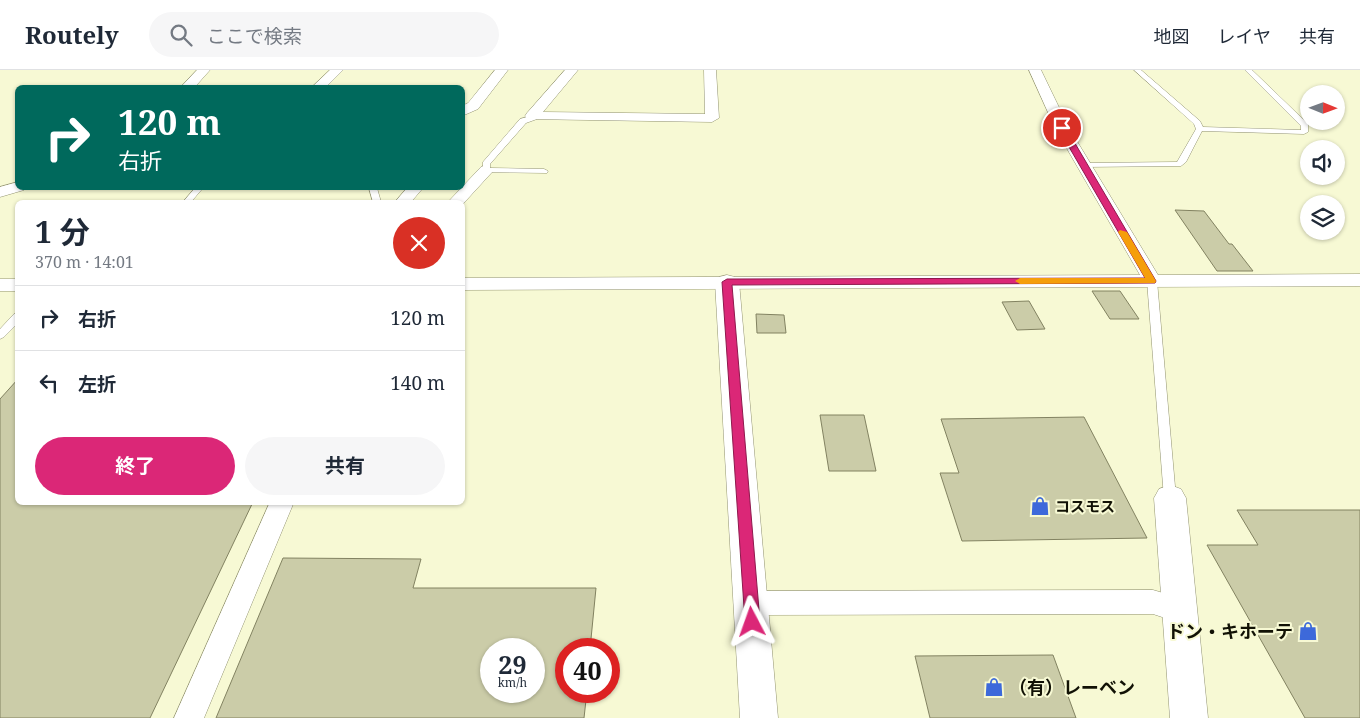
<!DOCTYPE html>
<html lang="ja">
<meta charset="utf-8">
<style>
body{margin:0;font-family:"Noto Serif","Noto Sans JP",serif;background:#f6f6f7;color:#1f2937;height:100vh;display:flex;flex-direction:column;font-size:19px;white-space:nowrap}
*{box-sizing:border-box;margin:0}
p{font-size:16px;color:#747a83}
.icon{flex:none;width:28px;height:28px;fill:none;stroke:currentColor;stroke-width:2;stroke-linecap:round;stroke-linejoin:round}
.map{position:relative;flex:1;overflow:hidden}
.sheet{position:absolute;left:15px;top:130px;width:450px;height:305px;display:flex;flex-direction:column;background:#fff;border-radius:8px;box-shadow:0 1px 4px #0004}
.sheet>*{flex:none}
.hud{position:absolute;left:15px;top:15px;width:450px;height:105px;border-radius:8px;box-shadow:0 1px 4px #0004;background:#00695c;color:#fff;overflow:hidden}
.needle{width:32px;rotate:91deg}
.tools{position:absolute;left:1300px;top:15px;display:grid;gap:10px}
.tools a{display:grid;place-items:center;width:45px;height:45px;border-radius:50%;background:#fff;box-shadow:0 1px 4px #0004;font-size:25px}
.speed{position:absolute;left:480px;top:568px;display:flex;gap:10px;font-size:25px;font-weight:700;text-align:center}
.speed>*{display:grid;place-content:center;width:65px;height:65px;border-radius:50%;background:#fff;box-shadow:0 1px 4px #0004;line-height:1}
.speed small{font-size:12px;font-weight:400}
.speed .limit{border:8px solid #d22;background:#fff;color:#111}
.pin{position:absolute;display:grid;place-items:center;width:42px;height:42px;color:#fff;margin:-21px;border:2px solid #fff;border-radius:50%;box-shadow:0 1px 5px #0007}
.me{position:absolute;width:55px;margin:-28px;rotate:356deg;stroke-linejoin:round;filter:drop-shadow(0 0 4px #0008)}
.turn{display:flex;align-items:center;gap:18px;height:105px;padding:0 20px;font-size:22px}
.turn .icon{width:65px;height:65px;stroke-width:2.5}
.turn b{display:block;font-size:35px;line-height:42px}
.round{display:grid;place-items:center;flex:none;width:52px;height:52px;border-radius:26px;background:#f6f6f7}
.summary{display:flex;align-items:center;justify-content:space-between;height:85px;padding:0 20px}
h1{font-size:30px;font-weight:700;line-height:38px}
.cta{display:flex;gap:10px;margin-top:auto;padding:10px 20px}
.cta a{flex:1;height:58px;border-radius:30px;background:#db2777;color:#fff;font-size:20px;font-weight:700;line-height:58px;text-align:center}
.cta a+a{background:#f6f6f7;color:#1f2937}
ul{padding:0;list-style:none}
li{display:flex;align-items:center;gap:15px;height:65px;padding:0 20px;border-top:1px solid #e0e1e3}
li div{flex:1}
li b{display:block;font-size:19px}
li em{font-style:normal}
header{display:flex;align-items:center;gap:30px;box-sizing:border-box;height:70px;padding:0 25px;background:#fff;border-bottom:1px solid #e0e1e3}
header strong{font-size:24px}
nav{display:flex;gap:28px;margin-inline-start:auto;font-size:18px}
.search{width:350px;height:45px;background:#f6f6f7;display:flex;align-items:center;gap:12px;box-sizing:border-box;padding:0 18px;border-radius:28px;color:#747a83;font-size:19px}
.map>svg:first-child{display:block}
.building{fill:#cbcca8;stroke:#828261;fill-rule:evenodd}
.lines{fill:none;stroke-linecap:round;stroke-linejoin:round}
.lane-casing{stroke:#929371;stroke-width:1}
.street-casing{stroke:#929371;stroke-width:1}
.secondary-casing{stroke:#929371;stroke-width:1}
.lane{fill:#fff;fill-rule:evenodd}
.street{fill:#fff;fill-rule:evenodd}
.secondary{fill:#fff;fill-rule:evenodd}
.route{fill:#db2777;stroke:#8e194d}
.slow{fill:#f59e0b}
.labels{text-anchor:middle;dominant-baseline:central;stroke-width:4;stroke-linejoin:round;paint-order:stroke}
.poi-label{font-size:15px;font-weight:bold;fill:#111105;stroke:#f7f9d4;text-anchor:start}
.near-poi-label{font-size:18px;font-weight:bold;fill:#111105;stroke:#f7f9d4;text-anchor:end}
</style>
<header>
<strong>Routely</strong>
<div class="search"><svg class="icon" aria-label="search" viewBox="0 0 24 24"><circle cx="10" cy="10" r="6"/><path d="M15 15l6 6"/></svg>ここで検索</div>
<nav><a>地図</a><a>レイヤ</a><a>共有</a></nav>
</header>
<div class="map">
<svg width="1360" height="648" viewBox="0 0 1360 648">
<rect width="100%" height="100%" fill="#f7f9d4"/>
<g class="building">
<path d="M1175 140 1204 141 1229 174H1232L1253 201H1217Z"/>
<path d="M1092 221H1120L1139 249H1110Z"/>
<path d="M1029 231 1045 259 1017 260 1002 232Z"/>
<path d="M756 244 784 245 786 263H757Z"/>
<path d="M18 309V432H253L150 648H0V329Z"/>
<path d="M820 345H864L876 401H829Z"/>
<path d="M1084 347 1147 468 962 471 940 403H959L941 349Z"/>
<path d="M1237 440H1360V648H1305L1207 475H1258Z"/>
<path d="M283 488 421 489 413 518H596L590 579H566V621H587L584 648H216ZM491 579H534V621H491Z"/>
<path d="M1053 585 1076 648H930L915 586Z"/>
</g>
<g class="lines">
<g class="lane-casing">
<g id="lane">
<path d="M1134 0H1141L1200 51 1203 57 1301 60V56L1245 0H1252L1308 54V62L1304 64 1202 61 1186 92 1181 96 1081 97V93H1084L1177 92 1196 59 1194 54Z"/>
<path d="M534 45H537V49L526 53 490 94V98L544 99 548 101 547 103 483 102V92L520 49Z"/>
<path d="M195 118H203L191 132H183Z"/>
<path d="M369 118H377L381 132H373Z"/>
<path d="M1152 208 1157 211 1176 428 1175 432 1170 433 1165 432 1164 428 1147 211Z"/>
<path d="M18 243V253L4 267 0 269V259L14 244Z"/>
</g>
</g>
<g class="street-casing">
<g id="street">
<path d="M197 0H210L194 18H180Z"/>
<path d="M330 0H343L325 18H311Z"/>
<path d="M495 0H508L478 39 462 46V36L468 33Z"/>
<path d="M565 0H578L543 42 705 44 704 0H716L719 48 712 52 527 49 525 46 527 43Z"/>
<path d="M1029 0H1041L1069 58 1158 205 1360 204V216L462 220V208L1140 205 1055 58Z"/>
<path d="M486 95 494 100 462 135V132H448L481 97Z"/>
<path d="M18 112V118H25L24 120 0 127V117Z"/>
<path d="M407 118H423L411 132H395Z"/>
<rect x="0" y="209" width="18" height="12"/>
<path d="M270 432H294L204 648H174Z"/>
<path d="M1153 520 1190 531 1194 540 1190 549 1180 553 1153 544 751 545 741 542 738 533 741 524 751 521Z"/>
</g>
</g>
<g class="secondary-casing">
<g id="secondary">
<path d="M727 205 735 207 739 212 778 648H740L715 212 719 207Z"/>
<path d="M1170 415 1181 419 1186 428 1208 648H1170L1154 428 1159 419Z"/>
</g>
</g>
<use href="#lane" class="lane"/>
<use href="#street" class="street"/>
<use href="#secondary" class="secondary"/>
</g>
<path class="route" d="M1059 56 1066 58 1156 211 1155 213 732 215 760 552 758 557 752 559 747 557 745 552 722 212 727 209 1145 208 1058 58Z"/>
<path class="slow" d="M1120 160 1127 162 1156 211 1155 213 1020 214 1015 211 1020 208H1145L1118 162Z"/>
<defs>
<g id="shop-bare" transform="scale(1.5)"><path d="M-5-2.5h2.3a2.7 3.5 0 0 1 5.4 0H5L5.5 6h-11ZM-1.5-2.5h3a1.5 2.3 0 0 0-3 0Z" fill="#3d69da" stroke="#f7f9d4" stroke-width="2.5" paint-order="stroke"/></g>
</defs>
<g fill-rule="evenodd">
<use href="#shop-bare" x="1040" y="436"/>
<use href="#shop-bare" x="1308" y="561"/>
<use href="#shop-bare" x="994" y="617"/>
</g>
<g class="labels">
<g class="poi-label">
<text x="1055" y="436">コスモス</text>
</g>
<g class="near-poi-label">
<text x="1293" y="561">ドン・キホーテ</text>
<text x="1009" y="617" text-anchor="start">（有）レーベン</text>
</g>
</g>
</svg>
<div class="tools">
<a><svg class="needle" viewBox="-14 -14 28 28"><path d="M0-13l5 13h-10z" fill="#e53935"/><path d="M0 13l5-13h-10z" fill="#747a83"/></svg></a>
<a><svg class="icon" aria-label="sound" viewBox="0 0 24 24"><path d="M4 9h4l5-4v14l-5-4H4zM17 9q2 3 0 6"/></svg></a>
<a><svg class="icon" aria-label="layers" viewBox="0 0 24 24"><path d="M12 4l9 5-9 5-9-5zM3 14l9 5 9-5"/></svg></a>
</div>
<div class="speed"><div>29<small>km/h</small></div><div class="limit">40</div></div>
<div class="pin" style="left:1062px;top:58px;background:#d93025"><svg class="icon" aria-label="arrive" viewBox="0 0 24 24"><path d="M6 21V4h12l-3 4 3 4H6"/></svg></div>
<svg class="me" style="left:752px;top:552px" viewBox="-20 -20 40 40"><path d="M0-17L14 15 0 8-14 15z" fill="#db2777" stroke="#fff" stroke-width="4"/></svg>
<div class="hud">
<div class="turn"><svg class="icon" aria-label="right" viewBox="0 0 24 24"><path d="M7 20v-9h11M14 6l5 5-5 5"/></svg><div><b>120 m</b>右折</div></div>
</div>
<section class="sheet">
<div class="summary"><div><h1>1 分</h1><p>370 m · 14:01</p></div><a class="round" style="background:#d93025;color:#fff"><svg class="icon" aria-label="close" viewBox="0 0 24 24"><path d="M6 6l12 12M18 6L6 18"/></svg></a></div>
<ul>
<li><svg class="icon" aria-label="right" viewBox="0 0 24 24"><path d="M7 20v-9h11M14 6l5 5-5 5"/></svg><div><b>右折</b></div><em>120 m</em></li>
<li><svg class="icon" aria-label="left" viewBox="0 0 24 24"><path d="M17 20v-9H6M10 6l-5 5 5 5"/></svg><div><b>左折</b></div><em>140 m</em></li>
</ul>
<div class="cta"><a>終了</a><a>共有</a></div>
</section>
</div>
